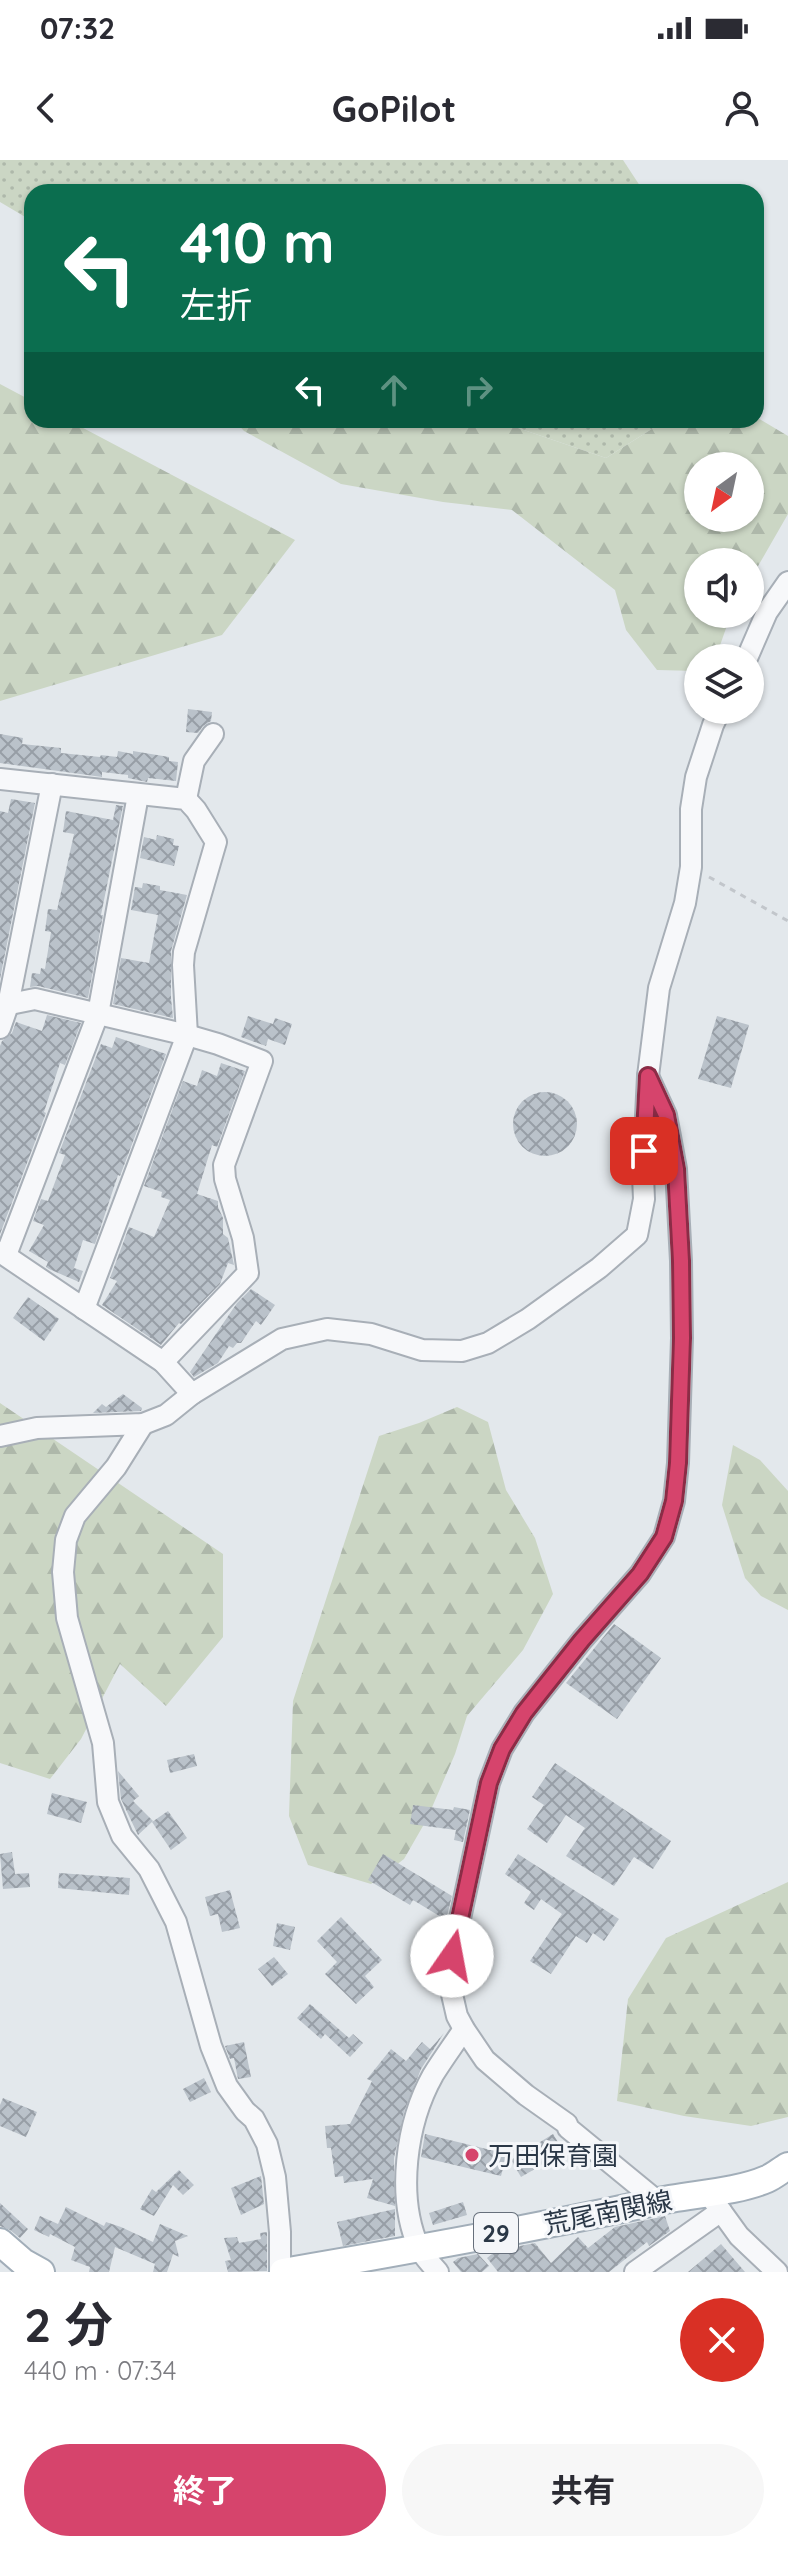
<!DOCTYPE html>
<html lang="ja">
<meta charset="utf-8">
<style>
body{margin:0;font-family:Quicksand,"Noto Sans JP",sans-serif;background:#f7f7f7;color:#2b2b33;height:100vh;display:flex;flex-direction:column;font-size:30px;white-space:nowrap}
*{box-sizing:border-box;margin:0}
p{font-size:26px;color:#7c7c81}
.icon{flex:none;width:44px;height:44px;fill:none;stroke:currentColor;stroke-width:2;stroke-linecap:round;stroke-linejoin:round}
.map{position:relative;height:2112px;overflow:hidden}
.drawer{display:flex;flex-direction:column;background:#fff;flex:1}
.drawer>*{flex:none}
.top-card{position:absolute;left:24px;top:24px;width:740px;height:244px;border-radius:24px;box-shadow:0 2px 6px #0004;background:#0b6e4f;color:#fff;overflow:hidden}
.needle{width:52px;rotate:213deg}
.tools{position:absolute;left:684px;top:292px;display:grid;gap:16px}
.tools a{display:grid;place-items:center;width:80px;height:80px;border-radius:50%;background:#fff;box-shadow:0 2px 6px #0004;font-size:40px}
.pin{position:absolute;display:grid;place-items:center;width:68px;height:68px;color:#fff;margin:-34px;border-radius:16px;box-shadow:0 4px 12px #0006}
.me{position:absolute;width:88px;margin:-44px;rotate:12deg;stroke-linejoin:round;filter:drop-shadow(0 0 6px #0008)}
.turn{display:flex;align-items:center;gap:28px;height:168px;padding:0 24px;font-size:36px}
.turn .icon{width:104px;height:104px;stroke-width:2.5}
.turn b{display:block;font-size:56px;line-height:68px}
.lanes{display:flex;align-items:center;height:76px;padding:0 24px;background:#0003;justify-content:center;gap:40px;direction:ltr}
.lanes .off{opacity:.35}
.round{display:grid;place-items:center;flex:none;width:84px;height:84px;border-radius:42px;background:#f7f7f7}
.summary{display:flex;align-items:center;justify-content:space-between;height:136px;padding:0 24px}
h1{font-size:48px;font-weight:700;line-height:60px}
.action{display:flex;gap:16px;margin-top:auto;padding:16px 24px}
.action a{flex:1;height:92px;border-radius:48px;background:#d6446c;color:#fff;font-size:32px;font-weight:700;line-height:92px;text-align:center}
.action a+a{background:#f7f7f7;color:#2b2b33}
.status{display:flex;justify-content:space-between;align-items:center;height:56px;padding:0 40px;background:#fff;direction:ltr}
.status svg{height:22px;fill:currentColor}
header{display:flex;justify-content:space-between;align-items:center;height:104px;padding:0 24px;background:#fff;font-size:36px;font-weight:700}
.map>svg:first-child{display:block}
.grass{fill:url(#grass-dots)}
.forest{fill:url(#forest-firs);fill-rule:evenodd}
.building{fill:url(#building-cross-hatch)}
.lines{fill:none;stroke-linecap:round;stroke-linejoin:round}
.minor-casing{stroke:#a8afb7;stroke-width:24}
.major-casing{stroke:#a2aeb9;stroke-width:30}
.path{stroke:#c2c6cb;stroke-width:3;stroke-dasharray:6 6;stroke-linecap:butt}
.minor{stroke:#f7f8fa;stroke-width:20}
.major{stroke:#fff;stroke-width:26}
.route-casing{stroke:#8b2c46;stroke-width:20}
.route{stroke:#d6446c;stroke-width:14}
.poi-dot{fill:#d6446c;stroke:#f4f6f9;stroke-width:3}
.labels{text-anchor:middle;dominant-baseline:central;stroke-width:6;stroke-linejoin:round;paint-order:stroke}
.shield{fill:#f4f6f9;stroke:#67707c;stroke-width:2}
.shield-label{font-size:24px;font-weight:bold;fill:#2a3746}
.poi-label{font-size:26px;fill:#2a3746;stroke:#f4f6f9;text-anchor:start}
.street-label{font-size:26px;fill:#2a3746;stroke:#f4f6f9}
</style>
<div class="status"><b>07:32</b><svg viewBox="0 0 49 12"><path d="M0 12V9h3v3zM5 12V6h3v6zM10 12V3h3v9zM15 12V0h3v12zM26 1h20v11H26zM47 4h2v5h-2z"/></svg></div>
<header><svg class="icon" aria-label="back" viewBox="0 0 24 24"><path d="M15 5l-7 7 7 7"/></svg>GoPilot<svg class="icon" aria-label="person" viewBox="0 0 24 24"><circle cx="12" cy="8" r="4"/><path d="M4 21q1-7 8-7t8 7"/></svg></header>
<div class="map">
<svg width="788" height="2112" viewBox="0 0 788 2112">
<defs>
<pattern id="grass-dots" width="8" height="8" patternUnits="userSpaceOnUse" patternTransform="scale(2)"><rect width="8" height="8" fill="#cbd6c4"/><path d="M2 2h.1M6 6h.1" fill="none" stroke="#aeb8aa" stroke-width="1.8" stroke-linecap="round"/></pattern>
<pattern id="forest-firs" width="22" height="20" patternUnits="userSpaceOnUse" patternTransform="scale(2)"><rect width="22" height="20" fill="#cbd6c4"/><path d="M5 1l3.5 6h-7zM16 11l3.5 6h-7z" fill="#aeb8aa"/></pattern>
<pattern id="building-cross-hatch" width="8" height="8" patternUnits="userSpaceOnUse" patternTransform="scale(2)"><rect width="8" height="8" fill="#bac2ca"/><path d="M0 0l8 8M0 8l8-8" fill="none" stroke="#979ea6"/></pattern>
</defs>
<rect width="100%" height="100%" fill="#e3e8ec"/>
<g class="grass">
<path d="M0 0H623L644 32H32V61L0 42Z"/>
<path d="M509 260H666L606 298 518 268Z"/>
</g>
<g class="forest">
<path d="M0 224 32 241V260H68L295 380 222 475 0 541Z"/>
<path d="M756 257 788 276V354L750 420V402H698V454H731L717 494 713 498H698L697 511 657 510 626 470 615 430 512 350 443 342 341 324 244 271 234 260H509L518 268 606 298 666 260H756ZM698 306H750V358H698Z"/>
<path d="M0 1243 223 1394V1477L166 1546 120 1504 81 1579 50 1619 0 1603Z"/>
<path d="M457 1247 488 1262 506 1330 535 1378 553 1434 523 1490 467 1556 455 1594 427 1659 404 1699 371 1724 308 1705 289 1656 293 1541 379 1276 419 1263Z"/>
<path d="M733 1285 760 1300 788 1331V1450L761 1436 745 1418 722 1345Z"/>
<path d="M788 1722V1957L751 1966 684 1956 617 1941 628 1839 666 1778Z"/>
</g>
<g class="building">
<path d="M188 549 212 552 211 561 203 566 198 573 186 572Z"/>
<path d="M0 574 23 578 22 584 61 588V593L100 597 101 595 117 597 118 591 133 594V591L169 597V601L178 602 176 621 148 618 147 622 128 618V615L102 612V617L0 603Z"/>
<path d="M11 639 35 643 0 819V651L8 653Z"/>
<path d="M116 645 123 646 101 755H103L88 838 38 826 30 827 32 813 40 814 41 808 45 809 51 772 45 771 48 749 57 750 74 674 63 672 66 651 113 660Z"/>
<path d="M157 675 174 679 173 685 179 686 174 706 140 698 144 677 156 680Z"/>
<path d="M143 723 160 726V730L187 735 171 791V838L173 858 113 844 121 798 149 803 158 755 131 750 135 727 142 728Z"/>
<path d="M47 855 81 863 65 905 60 903 44 952 46 953 0 1074V886L2 881 12 873 16 862 42 871Z"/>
<path d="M248 856 273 864 275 858 292 864 285 885 268 879 266 886 241 877Z"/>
<path d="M717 856 749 865 731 928 698 919Z"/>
<path d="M116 877 166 894 120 1016 118 1015 95 1084 83 1080 74 1108 83 1111 79 1122 49 1109 46 1107 48 1102 29 1091 44 1065 33 1061 41 1039 48 1041 65 995 59 993 101 884 112 888Z"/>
<path d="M221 903 245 911 217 987 212 985 197 1034 218 1041V1047L223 1058V1074L228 1078 234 1105 228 1103 220 1124 181 1164 179 1163 161 1185 102 1145 117 1121 110 1118 129 1067 154 1077 170 1040 161 1037 162 1032 144 1026 183 921 197 926 202 910 217 916Z"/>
<circle cx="545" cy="964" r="32"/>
<path d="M251 1129 275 1145 261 1165 256 1161 241 1183H237L233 1188 229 1186 218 1203 194 1217 190 1212 237 1143Z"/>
<path d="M28 1137 59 1159 44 1181 13 1158Z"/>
<path d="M123 1234 142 1248 141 1251 93 1253 102 1244 106 1247Z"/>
<path d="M614 1464 661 1498 617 1559 566 1523Z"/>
<path d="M194 1594 197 1606 170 1613 167 1600Z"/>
<path d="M555 1603 671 1681 653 1709 634 1697 614 1726 566 1696 585 1668 566 1655 547 1683 527 1669 544 1645 532 1637Z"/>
<path d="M118 1611 139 1636 133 1641 153 1661 138 1675 121 1639Z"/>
<path d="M52 1633 87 1642 81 1663 47 1654Z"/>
<path d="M413 1645 453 1650 454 1647 470 1650 463 1682 454 1680 456 1670 410 1664Z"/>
<path d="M168 1651 187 1678 171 1690 152 1662Z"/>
<path d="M12 1692 15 1714 29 1713 30 1727 3 1729 0 1694Z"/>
<path d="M383 1694 452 1736 446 1760 413 1740 410 1745 368 1720Z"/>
<path d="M518 1694 619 1759 604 1781 593 1773 587 1783 576 1776 551 1814 530 1801 562 1754 541 1739 534 1750 524 1743 531 1732 505 1714Z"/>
<path d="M59 1713 130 1718 129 1735 58 1728Z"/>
<path d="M230 1730 240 1768 222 1772 218 1754 210 1756 205 1737Z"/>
<path d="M341 1757 382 1800 365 1816 374 1827 356 1844 325 1814 337 1802 317 1781Z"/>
<path d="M277 1763 295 1767 290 1790 273 1786Z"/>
<path d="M274 1797 288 1814 272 1826 258 1809Z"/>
<path d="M310 1844 349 1878 353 1874 363 1883 350 1897 325 1874 321 1879 297 1858Z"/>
<path d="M444 1873 421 1909 404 1952 394 1998 395 2046 367 2038 373 2019 344 2023 343 2016 335 2017 331 1988H327L325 1966 350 1964 372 1921 367 1919 391 1889 406 1901 422 1882 430 1889Z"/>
<path d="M244 1882 251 1917 238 1919 234 1898 230 1899 225 1886Z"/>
<path d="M204 1918 211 1932 190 1942 183 1929Z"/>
<path d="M3 1938 37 1952 26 1977 0 1966V1945Z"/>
<path d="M425 1974 507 1994 501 2016 421 1997Z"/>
<path d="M553 1974 564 1992 521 2017 511 2000Z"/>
<path d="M179 2010 194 2025 183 2035 173 2025 154 2056 140 2049 152 2029 156 2032Z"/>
<path d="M261 2016 264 2044 241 2055 231 2028Z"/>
<path d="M463 2042 467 2055 433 2065 429 2053Z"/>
<path d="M0 2043 28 2069 20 2078 10 2070 0 2066Z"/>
<path d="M66 2047 104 2066 106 2062 121 2067 153 2082 160 2064 188 2076 175 2081 179 2097 173 2094 167 2112H153L155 2104 115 2087 109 2112H89L90 2107 71 2100 75 2087 50 2074 49 2077 34 2070 40 2056 58 2064Z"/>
<path d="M395 2049V2076L343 2086 337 2062Z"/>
<path d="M665 2056 670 2071 649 2086 647 2082 609 2112H498L487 2098 497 2090 507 2088 511 2093 520 2086 535 2083 551 2103 578 2077 588 2088 615 2067Z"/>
<path d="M267 2072V2111L228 2112 225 2101 231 2100 224 2078 237 2077 239 2083 261 2079 260 2073Z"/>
<path d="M721 2084 745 2112H688Z"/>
<path d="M478 2094 489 2106 482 2112H461L453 2102 458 2098Z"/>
</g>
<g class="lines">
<g class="minor-casing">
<g id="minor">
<path d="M747 498 767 452 788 422"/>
<path d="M0 619 186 639 196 650 216 682 184 792 183 805 187 875 84 1149"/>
<path d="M186 639 194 601 213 574"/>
<path d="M0 846 35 839 187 875 218 884 262 901 224 1005 225 1019 243 1078 248 1113 163 1202"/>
<path d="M0 868 8 845 52 624"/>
<path d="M648 916 666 955 676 1009 681 1101 682 1178 678 1303 674 1341 664 1377 640 1414 582 1480 524 1553 502 1589 489 1623 452 1796 451 1830 457 1856 464 1869 485 1900 526 1935 567 1964 568 1968 657 2041"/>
<path d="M0 1092 163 1202 192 1234"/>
<path d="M6 1095 98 854 138 635"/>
<path d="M143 1264 116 1307 75 1356 66 1380 63 1412 67 1458 103 1583 108 1642 122 1676 149 1709 176 1762 211 1886 227 1926 245 1951 254 1959 267 1984 275 2017 280 2072V2112"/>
<path d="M0 1276 37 1268 143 1264 166 1255 192 1234 282 1179 327 1169 371 1174 422 1190 462 1191 488 1183 528 1159 599 1108 637 1075 644 1039 643 1016 648 916 659 828 685 743 691 707V649L696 617 713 565 720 550"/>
<path d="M713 2040 739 2076 777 2112"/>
<path d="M438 2112C432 2105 423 2096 419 2088 396 2037 406 1963 433 1915 443 1899 454 1884 464 1869"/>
<path d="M635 2112 721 2051"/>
</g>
</g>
<g class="major-casing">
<g id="major">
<path d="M0 2082 23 2102 41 2112"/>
<path d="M283 2112C407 2091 531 2069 654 2042 689 2034 735 2033 767 2019 774 2016 781 2010 788 2006"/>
</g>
</g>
<path class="path" d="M709 717 788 761"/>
<use href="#minor" class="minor"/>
<use href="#major" class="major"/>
</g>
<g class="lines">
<g class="route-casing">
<path id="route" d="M452 1796 489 1623 502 1589 524 1553 543 1529 582 1480 640 1414 664 1377 674 1341 678 1303 682 1178 681 1101 676 1009 666 955 648 916 644 991"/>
</g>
<use href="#route" class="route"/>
</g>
<circle class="poi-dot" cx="472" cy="1995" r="8"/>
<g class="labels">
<rect class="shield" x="474" y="2053" width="44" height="40" rx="6"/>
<g class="shield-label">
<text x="496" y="2073">29</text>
</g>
<g class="poi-label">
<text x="488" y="1995">万田保育園</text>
</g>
<g class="street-label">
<text transform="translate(608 2052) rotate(-11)">荒尾南関線</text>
</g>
</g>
</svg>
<div class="tools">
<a><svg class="needle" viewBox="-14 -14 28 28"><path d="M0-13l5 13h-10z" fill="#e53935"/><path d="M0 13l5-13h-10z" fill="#7c7c81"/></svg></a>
<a><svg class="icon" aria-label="sound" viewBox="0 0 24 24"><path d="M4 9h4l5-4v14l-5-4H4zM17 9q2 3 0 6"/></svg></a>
<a><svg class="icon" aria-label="layers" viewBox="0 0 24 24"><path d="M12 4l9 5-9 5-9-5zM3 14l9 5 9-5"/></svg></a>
</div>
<div class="pin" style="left:644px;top:991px;background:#d93025"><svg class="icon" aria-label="arrive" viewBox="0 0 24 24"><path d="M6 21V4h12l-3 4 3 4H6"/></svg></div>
<svg class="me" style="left:452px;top:1796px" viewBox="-20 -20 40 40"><circle r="19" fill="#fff"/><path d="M0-13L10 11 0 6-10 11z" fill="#d6446c"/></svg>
<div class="top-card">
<div class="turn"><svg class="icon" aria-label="left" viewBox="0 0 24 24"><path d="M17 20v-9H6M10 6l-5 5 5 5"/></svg><div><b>410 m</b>左折</div></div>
<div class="lanes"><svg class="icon" aria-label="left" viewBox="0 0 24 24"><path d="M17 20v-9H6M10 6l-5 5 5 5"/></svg><svg class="icon off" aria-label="ahead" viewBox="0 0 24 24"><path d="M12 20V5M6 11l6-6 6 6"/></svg><svg class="icon off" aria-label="right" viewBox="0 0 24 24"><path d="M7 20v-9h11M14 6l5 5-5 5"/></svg></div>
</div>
</div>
<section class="drawer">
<div class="summary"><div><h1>2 分</h1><p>440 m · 07:34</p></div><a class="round" style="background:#d93025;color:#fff"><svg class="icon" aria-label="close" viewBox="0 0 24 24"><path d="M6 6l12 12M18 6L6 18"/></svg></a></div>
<div class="action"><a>終了</a><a>共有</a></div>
</section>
